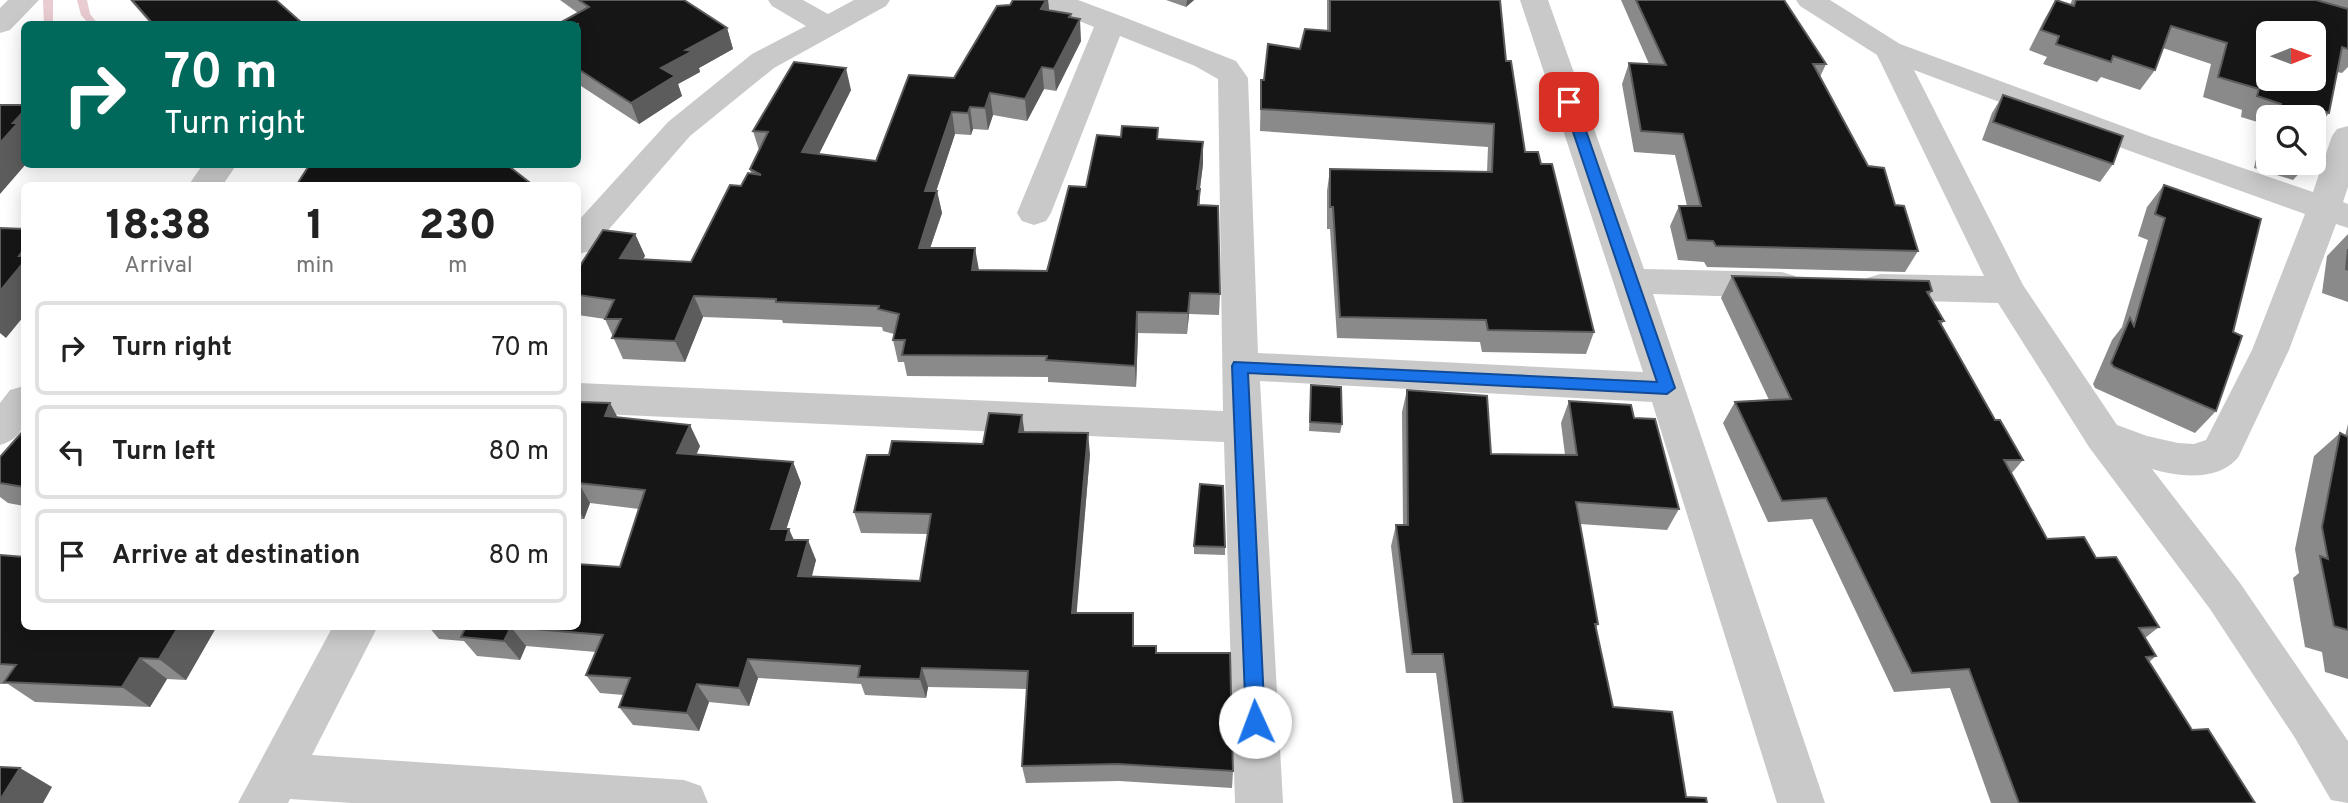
<!DOCTYPE html>
<style>
body{margin:0;font-family:Overpass,sans-serif;background:#f2f2f2;color:#222;height:100vh;display:flex;flex-direction:column;font-size:26px;white-space:nowrap}
*{box-sizing:border-box;margin:0}
p{font-size:23px;color:#767676}
.icon{flex:none;width:38px;height:38px;fill:none;stroke:currentColor;stroke-width:2;stroke-linecap:round;stroke-linejoin:round}
.map{position:relative;flex:1;overflow:hidden}
.details{position:absolute;left:21px;top:182px;width:560px;height:448px;display:flex;flex-direction:column;background:#fff;border-radius:10px;box-shadow:0 4px 18px #0003}
.details>*{flex:none}
.hud{position:absolute;left:21px;top:21px;width:560px;height:147px;border-radius:10px;box-shadow:0 4px 18px #0003;background:#00695c;color:#fff;overflow:hidden}
.needle{width:46px;rotate:89deg}
.tools{position:absolute;left:2256px;top:21px;display:grid;gap:14px}
.tools a{display:grid;place-items:center;width:70px;height:70px;border-radius:10px;background:#fff;box-shadow:0 4px 18px #0003;font-size:35px}
.pin{position:absolute;display:grid;place-items:center;width:60px;height:60px;color:#fff;margin:-30px;border-radius:14px;box-shadow:0 4px 10px #0006}
.me{position:absolute;width:77px;margin:-38px;rotate:358deg;stroke-linejoin:round;filter:drop-shadow(0 0 5px #0008)}
.turn{display:flex;align-items:center;gap:24px;height:147px;padding:0 28px;font-size:32px}
.turn .icon{width:91px;height:91px;stroke-width:2.5}
.turn b{display:block;font-size:49px;line-height:60px}
.eta{display:flex;justify-content:space-evenly;align-items:center;height:119px;text-align:center}
.eta b{font-size:42px;font-weight:800;line-height:49px}
ul{padding:0;list-style:none}
li{display:flex;align-items:center;gap:21px;height:94px;margin:0 14px 10px;padding:0 14px;border:4px solid #e0e0e0;border-radius:10px}
li div{flex:1}
li b{display:block;font-size:26px}
li em{font-style:normal}
.map>svg:first-child{display:block}
.lines{fill:none;stroke-linecap:round;stroke-linejoin:round}
.stream{fill:#e9ccd2;fill-rule:evenodd}
.minor{fill:#c9c9c9;fill-rule:evenodd}
.wall{fill:#8a8a8a}
.shaded-wall{fill:#5c5c5c}
.building{fill:#161616;stroke:#5c5c5c;stroke-width:2;fill-rule:evenodd}
.route{fill:#1a73e8;stroke:#114b97;stroke-width:2}
</style>
<div class="map">
<svg width="2348" height="803" viewBox="0 0 2348 803">
<rect width="100%" height="100%" fill="#fff"/>
<g class="lines">
<g class="stream">
<path d="M43 0H53V24H44Z"/>
<path d="M77 0H87L90 14 98 24H89L81 15Z"/>
</g>
<g class="minor">
<path d="M8 0H39L10 30 0 33V8Z"/>
<path d="M768 0H803L828 14 854 0H890L886 6 774 68 690 136 590 251 578 254V221L668 122 752 54 806 26 772 6Z"/>
<path d="M1038 0H1078L1121 16 1236 61 1248 78 1258 353 1643 372 1520 0H1548L1644 269 1782 272 1795 276 1800 285 1795 294 1782 298 1653 294 1825 803H1777L1652 402 1260 381 1283 803H1235L1224 442 578 413V383L1223 411 1218 79 1195 66 1120 36 1051 213 1046 221 1034 225 1022 221 1017 213 1094 27 1042 6Z"/>
<path d="M1796 0H1830L1900 44 2152 137 2313 192 2332 136 2337 129 2348 126V187L2343 202 2348 204V228L2336 224 2289 350 2239 456C2220 482 2178 477 2152 469L2240 583 2348 741V803L2331 800 2295 738 2210 609 2089 447 1998 303 1880 300 1867 296 1862 287 1867 278 1880 274 1984 276 1877 55 1800 6ZM1914 70 2130 151 2305 214 2252 350 2206 440 2194 444 2178 443 2147 436 2117 425 2023 285Z"/>
<path d="M203 164H237L222 186H188Z"/>
<path d="M24 386C27 413 30 436 0 445V403L10 390Z"/>
<path d="M333 626H378L312 755 684 780 701 786 708 803H352L290 799 288 803H238Z"/>
</g>
</g>
<g class="wall">
<path d="M130 0H276L303 24H151Z"/>
<path d="M560 0H684L727 28 733 49 699 68 700 72 678 84 682 96 639 124 578 84V13Z"/>
<path d="M1048 0 1049 11 1071 17 1081 41 1056 91 1044 89 1027 121 993 115 988 130 973 129 971 135 955 134 936 191H937L942 213 930 248 979 270 1047 271 1086 187 1158 139 1203 164 1200 189V205L1220 294 1219 315 1189 314 1187 334 1138 333 1136 387 1048 382V377L907 376 904 362H898L893 340 894 334 883 331 882 327 783 323 782 320 703 317 685 362 623 359 605 319 578 315V269L635 234 645 256 642 259 691 262 741 186 751 173 750 169 759 150 753 131 851 90 819 154 876 161 954 78Z"/>
<path d="M1166 0H1194L1186 7Z"/>
<path d="M1327 0H1500L1506 61 1525 152 1541 164 1594 332 1586 354 1482 352 1480 342 1337 338 1330 229H1327V191L1330 169 1487 172 1488 147 1260 131 1261 80H1264L1300 49 1327 31Z"/>
<path d="M1621 0H1784L1826 64 1820 77 1868 166 1895 205 1918 251 1905 272 1707 267 1704 262 1678 260 1670 226 1679 206H1687L1675 155 1634 152 1622 84 1629 63 1649 64Z"/>
<path d="M2056 0 2070 5 2072 0H2348V67L2342 73 2337 72 2329 113 2316 129 2314 117H2268V163H2309L2293 180 2254 168 2264 124 2241 117 2242 110 2203 97 2211 64 2163 48 2155 70 2140 90 2101 77 2097 82 2043 64 2047 57 2029 50 2044 20Z"/>
<path d="M2003 95 2113 164 2100 182 1982 140 1992 113Z"/>
<path d="M2164 185 2233 332 2216 411 2195 433 2095 388 2093 384 2112 340 2122 327 2148 240 2138 236 2147 207Z"/>
<path d="M2348 234V302L2322 293 2327 256Z"/>
<path d="M1732 276 1932 291 1929 296 1944 321 1941 325 1995 420 2023 460 2011 474 2047 539 2096 558 2159 627 2145 638 2156 656 2149 662 2192 730 2255 803H1991L1950 688 1894 692 1812 519 1768 522 1723 423 1735 402 1769 400 1721 298Z"/>
<path d="M1311 385 1342 424 1340 433 1309 431Z"/>
<path d="M1407 390 1491 454 1565 455 1561 423 1569 401 1634 418 1679 509 1667 530 1580 524 1598 624 1596 629 1613 707 1686 797 1707 803H1453L1436 673H1406L1391 546 1396 525H1403L1402 412Z"/>
<path d="M578 402 610 403 617 417 700 446 696 455 793 462 801 483 786 529 794 540 816 560 811 577 920 581 928 534 861 533 854 512 889 455 983 444 1025 432 1090 454 1076 613H1133L1134 646 1156 653 1233 771 1232 788 1119 781 1026 783 1022 766 1027 689 928 687 926 698 865 695 861 684 758 678 749 706 709 702 699 731 633 725 619 707 624 695 600 693 586 675 596 652 526 646 520 660 477 656 464 641 439 639 428 626H578L620 567 639 509 590 503 584 519H578Z"/>
<path d="M2348 424V679L2325 672 2322 652 2305 647 2293 578 2299 573 2295 549 2314 456 2340 433 2345 436Z"/>
<path d="M24 430V506L8 503 0 497V457Z"/>
<path d="M1194 546 1225 547V555L1194 554Z"/>
<path d="M0 555 24 626H217L186 680 167 679 150 707 35 702 8 684H0Z"/>
</g>
<g class="shaded-wall">
<path d="M1046 0H1048L1050 18 1041 9Z"/>
<path d="M1187 0H1194L1186 7Z"/>
<path d="M1071 14 1073 33 1080 19 1081 41 1056 91 1054 69Z"/>
<path d="M727 28 733 49 699 68 700 72 678 84 682 96 639 124 631 103 661 68 686 50Z"/>
<path d="M1042 67 1044 89 1027 121 1025 99Z"/>
<path d="M846 68 851 90 809 174 802 152Z"/>
<path d="M990 93 993 115 988 130 985 108Z"/>
<path d="M970 107 973 129 971 135 968 113Z"/>
<path d="M24 111V164H26L0 194V143L13 123Z"/>
<path d="M952 112 955 134 929 213 925 191Z"/>
<path d="M1203 142V164L1197 211V189Z"/>
<path d="M937 191 942 213 923 269 919 248Z"/>
<path d="M635 234 645 256 630 280 620 258Z"/>
<path d="M975 248 979 270H972Z"/>
<path d="M24 262V316L6 338 0 333V291Z"/>
<path d="M1190 293 1189 314 1187 334 1188 313Z"/>
<path d="M694 296 703 317 685 362 675 341Z"/>
<path d="M1137 312 1138 333 1136 387 1135 366Z"/>
<path d="M610 403 621 424 605 416Z"/>
<path d="M1022 415 1025 436 1019 432Z"/>
<path d="M690 425 700 446 688 474 677 453Z"/>
<path d="M1088 433 1090 454 1075 633 1072 613Z"/>
<path d="M793 462 801 483 780 549 771 529Z"/>
<path d="M578 482 590 503 584 519 578 509Z"/>
<path d="M789 529 798 549 786 540Z"/>
<path d="M808 540 816 560 807 596 798 576Z"/>
<path d="M179 626H217L186 680 159 659Z"/>
<path d="M511 627 526 646 520 660 504 641Z"/>
<path d="M140 658 167 679 150 707 122 687Z"/>
<path d="M748 659 758 678 749 706 739 688Z"/>
<path d="M922 668 928 687 926 698 920 679Z"/>
<path d="M697 684 709 702 699 731 687 713Z"/>
<path d="M20 768 52 787 43 803H0V800Z"/>
</g>
<g class="building">
<path d="M132 0H276L303 24H153Z"/>
<path d="M579 0H684L727 28 686 50 693 51 661 68 675 76 631 103 578 69V24H558L589 7Z"/>
<path d="M1013 0H1046L1041 9 1071 14 1069 17 1080 19 1054 69 1042 67 1025 99 990 93 985 108 970 107 968 113 952 112 925 191H937L919 248H975L972 270 1047 271 1069 186 1086 187 1097 135 1121 137 1122 126 1158 128 1157 139 1203 142 1197 189H1200L1198 205 1218 206 1220 294 1190 293 1188 313 1137 312 1135 366 1046 360 1047 356 902 355 905 340H893L899 314 878 309 879 306 776 302V299L694 296 675 341 612 338 621 319H605L614 300 578 295V269L603 230 635 234 620 258 691 262 730 185 741 186 748 173 761 175 750 169 768 132 753 131 794 62 846 68 802 152 876 161 909 75 954 78 997 6 1010 5Z"/>
<path d="M1330 0H1500L1506 61H1511L1525 152H1538L1541 164H1552L1594 332 1488 330 1486 320 1340 317 1333 207H1330V169L1492 172 1494 124 1261 109V80H1264L1268 44 1300 49 1305 29 1330 31Z"/>
<path d="M1636 0H1784L1826 64H1813L1868 166 1884 168 1895 205 1904 206 1918 251 1716 246 1713 241 1687 240 1679 206H1701L1683 134 1641 131 1629 63 1666 65Z"/>
<path d="M2056 0 2074 6 2076 0H2316L2348 9V49L2342 47 2329 113 2319 110 2314 144V117H2278L2281 104 2257 96 2259 89 2218 77 2227 43 2171 26 2155 70 2113 56 2111 62 2056 44 2059 36 2041 30ZM2268 33H2314V79H2268Z"/>
<path d="M2003 95 2123 136 2113 164 1993 122Z"/>
<path d="M0 105H24V111L13 123H18L0 143Z"/>
<path d="M310 164H506L534 186H296Z"/>
<path d="M2164 185 2261 219 2233 332 2242 336 2216 411 2114 367 2111 363 2130 318 2134 326 2165 218 2155 214Z"/>
<path d="M0 228 24 229V249L19 256H24V262L0 291Z"/>
<path d="M2348 249V270L2346 269Z"/>
<path d="M1732 276 1929 281 1932 291 1927 292 1944 321H1939L1995 420H2000L2023 460H2004L2047 539 2084 537 2096 558 2116 557 2159 627 2139 628 2156 656 2146 657 2192 730 2208 729 2255 803H2019L1969 669 1912 673 1826 498 1782 501 1735 402 1791 399Z"/>
<path d="M1311 385 1341 387 1342 424 1310 422Z"/>
<path d="M1407 390 1487 396 1491 454 1577 455 1569 401 1631 405 1634 418 1655 419 1679 509 1576 502 1598 624H1595L1613 707 1672 712 1686 797 1706 798 1707 803H1463L1443 654H1412L1396 525H1408Z"/>
<path d="M578 402 610 403 605 416 690 425 677 453 793 462 771 529H789L786 540H808L798 576 920 581 931 514 854 512 867 455H889L892 441 983 444 989 413 1022 415 1019 432 1088 433 1072 613H1133V646H1156V653H1230L1233 771 1118 764 1022 766 1028 671 922 668 920 679 858 677 860 666 748 659 739 688 697 684 687 713 619 707 630 678 586 675 603 635 511 627 504 641 461 637 466 626H578V564L620 567 645 490 578 483Z"/>
<path d="M24 430V487L0 483V457Z"/>
<path d="M2340 433 2348 437V630L2334 626 2320 556 2328 559 2322 527Z"/>
<path d="M1200 484 1223 486 1225 547 1194 546Z"/>
<path d="M0 555 24 557V626H179L159 659 140 658 122 687 4 682 16 665 0 664Z"/>
<path d="M0 767 20 768 0 800Z"/>
</g>
<path class="route" d="M1569 98 1576 102 1675 388 1667 394 1248 373 1265 722 1262 729 1255 731 1248 729 1246 722 1232 366 1234 362 1657 382 1563 102Z"/>
</svg>
<div class="tools">
<a><svg class="needle" viewBox="-14 -14 28 28"><path d="M0-13l5 13h-10z" fill="#e53935"/><path d="M0 13l5-13h-10z" fill="#767676"/></svg></a>
<a><svg class="icon" aria-label="search" viewBox="0 0 24 24"><circle cx="10" cy="10" r="6"/><path d="M15 15l6 6"/></svg></a>
</div>
<div class="pin" style="left:1569px;top:102px;background:#d93025"><svg class="icon" aria-label="arrive" viewBox="0 0 24 24"><path d="M6 21V4h12l-3 4 3 4H6"/></svg></div>
<svg class="me" style="left:1255px;top:722px" viewBox="-20 -20 40 40"><circle r="19" fill="#fff"/><path d="M0-13L10 11 0 6-10 11z" fill="#1a73e8"/></svg>
<div class="hud">
<div class="turn"><svg class="icon" aria-label="right" viewBox="0 0 24 24"><path d="M7 20v-9h11M14 6l5 5-5 5"/></svg><div><b>70 m</b>Turn right</div></div>
</div>
<section class="details">
<div class="eta">
<div><b>18:38</b><p>Arrival</p></div>
<div><b>1</b><p>min</p></div>
<div><b>230</b><p>m</p></div>
</div>
<ul>
<li><svg class="icon" aria-label="right" viewBox="0 0 24 24"><path d="M7 20v-9h11M14 6l5 5-5 5"/></svg><div><b>Turn right</b></div><em>70 m</em></li>
<li><svg class="icon" aria-label="left" viewBox="0 0 24 24"><path d="M17 20v-9H6M10 6l-5 5 5 5"/></svg><div><b>Turn left</b></div><em>80 m</em></li>
<li><svg class="icon" aria-label="arrive" viewBox="0 0 24 24"><path d="M6 21V4h12l-3 4 3 4H6"/></svg><div><b>Arrive at destination</b></div><em>80 m</em></li>
</ul>
</section>
</div>
